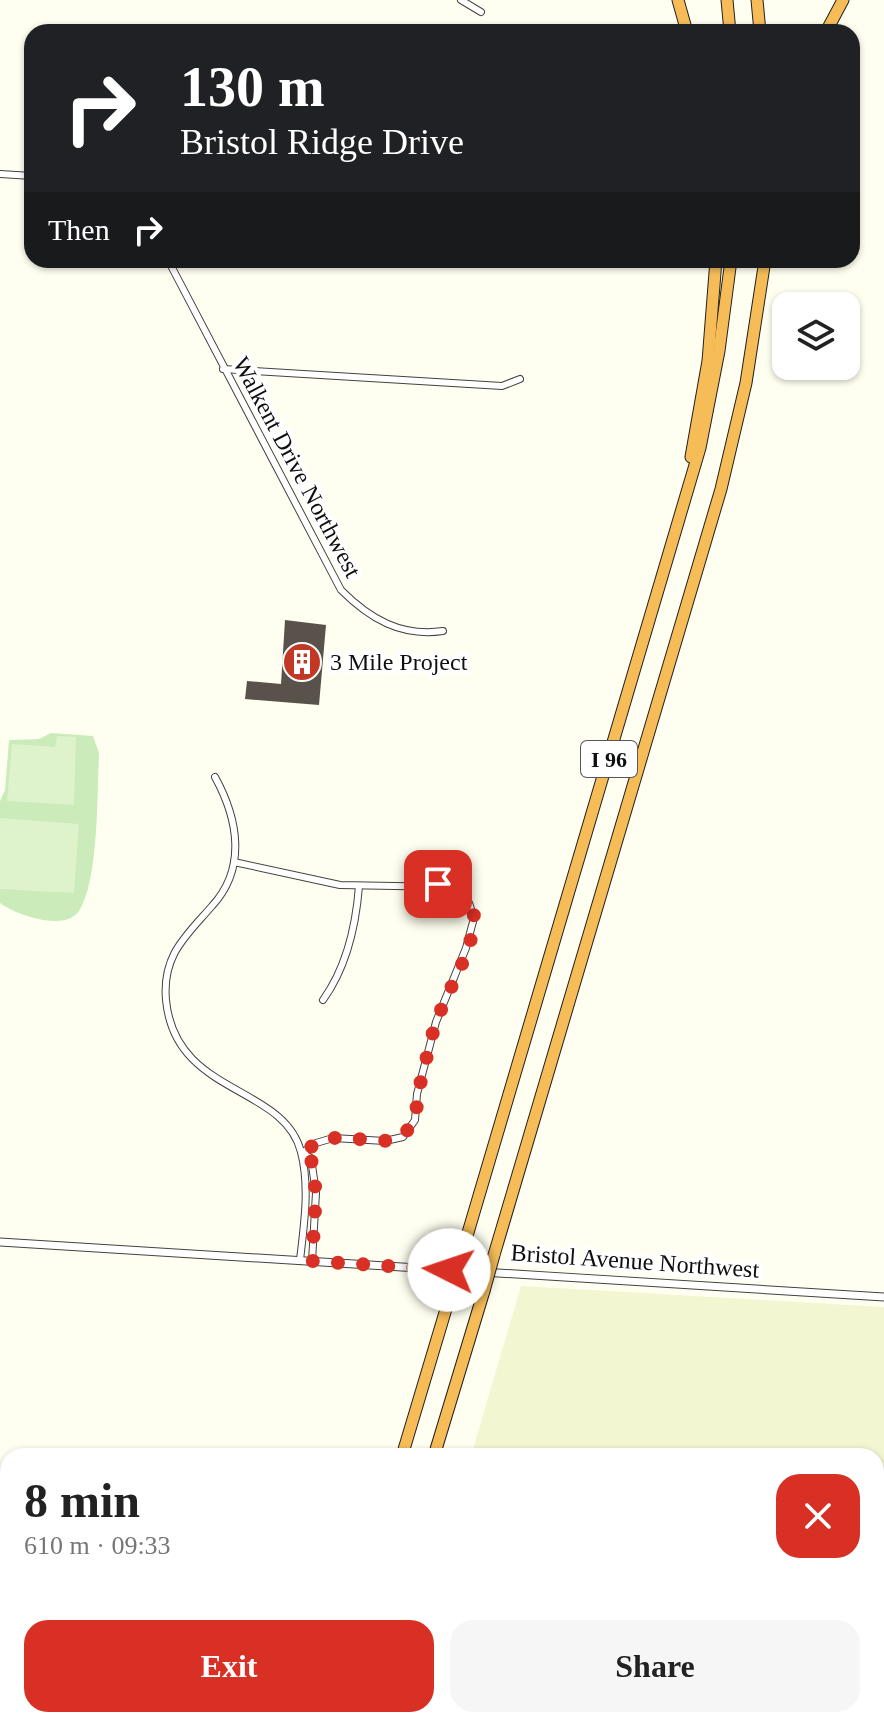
<!DOCTYPE html>
<meta charset="utf-8">
<style>
body{margin:0;font-family:Georgia,serif;background:#f6f6f6;color:#222;height:100vh;display:flex;flex-direction:column;font-size:30px;white-space:nowrap}
*{box-sizing:border-box;margin:0}
p{font-size:26px;color:#767676}
.icon{flex:none;width:44px;height:44px;fill:none;stroke:currentColor;stroke-width:2;stroke-linecap:round;stroke-linejoin:round}
.map{position:relative;flex:1;overflow:hidden}
.side{position:absolute;left:0px;top:1448px;width:884px;height:280px;display:flex;flex-direction:column;background:#fff;border-radius:24px 24px 0 0;box-shadow:0 2px 6px #0004}
.side>*{flex:none}
.hud{position:absolute;left:24px;top:24px;width:836px;height:244px;border-radius:24px;box-shadow:0 2px 6px #0004;background:#202124;color:#fff;overflow:hidden}
.fabs{position:absolute;left:772px;top:292px;display:grid;gap:16px}
.fabs a{display:grid;place-items:center;width:88px;height:88px;border-radius:16px;background:#fff;box-shadow:0 2px 6px #0004;font-size:40px}
.pin{position:absolute;display:grid;place-items:center;width:68px;height:68px;color:#fff;margin:-34px;border-radius:16px;box-shadow:0 4px 12px #0006}
.me{position:absolute;width:88px;margin:-44px;rotate:274deg;stroke-linejoin:round;filter:drop-shadow(0 0 6px #0008)}
.turn{display:flex;align-items:center;gap:28px;height:168px;padding:0 24px;font-size:36px}
.turn .icon{width:104px;height:104px;stroke-width:2.5}
.turn b{display:block;font-size:56px;line-height:68px}
.then{display:flex;align-items:center;height:76px;padding:0 24px;background:#0003;gap:16px;font-size:30px}
.round{display:grid;place-items:center;flex:none;width:84px;height:84px;border-radius:24px;background:#f6f6f6}
.headline{display:flex;align-items:center;justify-content:space-between;height:136px;padding:0 24px}
h1{font-size:48px;font-weight:600;line-height:60px}
.cta{display:flex;gap:16px;margin-top:auto;padding:16px 24px}
.cta a{flex:1;height:92px;border-radius:24px;background:#d93025;color:#fff;font-size:32px;font-weight:600;line-height:92px;text-align:center}
.cta a+a{background:#f6f6f6;color:#222}
.map>svg:first-child{display:block}
.farmland{fill:#f2f6d1}
.green{fill:#cbebba}
.pitch{fill:#def2cc}
.building{fill:#58524b}
.lines{fill:none;stroke-linecap:round;stroke-linejoin:round}
.minor-casing{stroke:#424242;stroke-width:8}
.tertiary-casing{stroke:#424242;stroke-width:9}
.motorway-casing{stroke:#202020;stroke-width:13}
.minor{stroke:#fff;stroke-width:6}
.tertiary{stroke:#fff;stroke-width:7}
.motorway{stroke:#f6bc58;stroke-width:11}
.motorway-bridge-casing{stroke:#202020;stroke-width:13;stroke-linecap:butt}
.motorway-bridge{stroke:#f6bc58;stroke-width:11}
.route{stroke:#d93025;stroke-width:14;stroke-dasharray:0 25.2}
.labels{text-anchor:middle;dominant-baseline:central;stroke-width:8;stroke-linejoin:round;paint-order:stroke}
.shield{fill:#fff;stroke:#575757;stroke-width:2}
.shield-label{font-size:22px;font-weight:bold;fill:#0f0f0f}
.street-label{font-size:24px;fill:#0f0f0f;stroke:#fff}
.poi-label{font-size:24px;fill:#0f0f0f;stroke:#fff;text-anchor:start}
</style>
<div class="map">
<svg width="884" height="1728" viewBox="0 0 884 1728">
<rect width="100%" height="100%" fill="#fffff1"/>
<path class="farmland" d="M521 1286 884 1307V1728L705 1720H876V1456H471Z"/>
<path class="green" d="M51 733 93 736 99 753C97 793 99 880 79 911 65 932 16 915 0 903V801L5 790 9 740 39 739Z"/>
<g class="pitch">
<path d="M57 736 76 737 74 805 7 801 12 744 55 747Z"/>
<path d="M0 818 79 824 74 893 0 889Z"/>
</g>
<path class="building" d="M285 620 326 625 319 705 245 699 247 681 281 684Z"/>
<g class="lines">
<g class="minor-casing">
<g id="minor">
<path d="M461 0 481 12"/>
<path d="M0 174 32 176"/>
<path d="M168 260 341 590C370 619 401 637 443 631"/>
<path d="M223 369 502 386 520 379"/>
<path d="M215 777C238 819 247 868 212 906 186 936 162 955 166 1000 175 1096 284 1084 301 1152 310 1187 304 1225 300 1260"/>
<path d="M234 862 340 885 449 887 469 903 474 918 466 948 436 1022 417 1094 415 1120 403 1137 385 1141 333 1138 316 1143 302 1153"/>
<path d="M323 1000C346 968 356 925 359 886"/>
<path d="M302 1153 311 1158 316 1193 312 1261"/>
</g>
</g>
<g class="tertiary-casing">
<path id="tertiary" d="M0 1242 884 1297"/>
</g>
<g class="motorway-casing">
<g id="motorway">
<path d="M678 0 687 32"/>
<path d="M727 0 730 32"/>
<path d="M757 0 760 32"/>
<path d="M826 32 843 0"/>
<path d="M691 457 708 361 716 260"/>
<path d="M462 1253 700 448 719 351 731 260"/>
<path d="M494 1255 721 489 746 383 765 260"/>
<path d="M402 1456 452 1289"/>
<path d="M434 1456 484 1291"/>
<path d="M304 1728 308 1720"/>
<path d="M354 1728 356 1720"/>
</g>
</g>
<use href="#minor" class="minor"/>
<use href="#tertiary" class="tertiary"/>
<use href="#motorway" class="motorway"/>
<g class="motorway-bridge-casing">
<g id="motorway-bridge">
<path d="M452 1289 462 1253"/>
<path d="M484 1291 494 1255"/>
</g>
</g>
<use href="#motorway-bridge" class="motorway-bridge"/>
</g>
<g class="lines">
<path class="route" d="M438 884C455 888 475 900 474 920 472 955 447 990 436 1023 430 1040 427 1058 422 1076 417 1095 419 1118 405 1133 390 1149 354 1135 334 1138 322 1139 312 1146 302 1153L311 1158 316 1193 312 1261 449 1270"/>
</g>
<defs>
<g id="building-disc" transform="scale(2)"><circle r="9.5" fill="#c23824" stroke="#fff"/><path d="M-4-6H4V6H1V3H-1V6H-4ZM-2.5-4.3h1.7v1.8h-1.7ZM.8-4.3h1.7v1.8H.8ZM-2.5-1h1.7V.8h-1.7ZM.8-1h1.7V.8H.8Z" fill="#fff"/></g>
</defs>
<g fill-rule="evenodd">
<use href="#building-disc" x="302" y="662"/>
</g>
<g class="labels">
<rect class="shield" x="581" y="741" width="56" height="36" rx="6"/>
<g class="shield-label">
<text x="609" y="759">I 96</text>
</g>
<g class="street-label">
<text transform="translate(297 467) rotate(62)">Walkent Drive Northwest</text>
<text transform="translate(635 1261) rotate(4)">Bristol Avenue Northwest</text>
</g>
<g class="poi-label">
<text x="330" y="662">3 Mile Project</text>
</g>
</g>
</svg>
<div class="fabs">
<a><svg class="icon" aria-label="layers" viewBox="0 0 24 24"><path d="M12 4l9 5-9 5-9-5zM3 14l9 5 9-5"/></svg></a>
</div>
<div class="pin" style="left:438px;top:884px;background:#d93025"><svg class="icon" aria-label="arrive" viewBox="0 0 24 24"><path d="M6 21V4h12l-3 4 3 4H6"/></svg></div>
<svg class="me" style="left:449px;top:1270px" viewBox="-20 -20 40 40"><circle r="19" fill="#fff"/><path d="M0-13L10 11 0 6-10 11z" fill="#d93025"/></svg>
<div class="hud">
<div class="turn"><svg class="icon" aria-label="right" viewBox="0 0 24 24"><path d="M7 20v-9h11M14 6l5 5-5 5"/></svg><div><b>130 m</b>Bristol Ridge Drive</div></div>
<div class="then">Then<svg class="icon" aria-label="right" viewBox="0 0 24 24"><path d="M7 20v-9h11M14 6l5 5-5 5"/></svg></div>
</div>
<section class="side">
<div class="headline"><div><h1>8 min</h1><p>610 m · 09:33</p></div><a class="round" style="background:#d93025;color:#fff"><svg class="icon" aria-label="close" viewBox="0 0 24 24"><path d="M6 6l12 12M18 6L6 18"/></svg></a></div>
<div class="cta"><a>Exit</a><a>Share</a></div>
</section>
</div>
